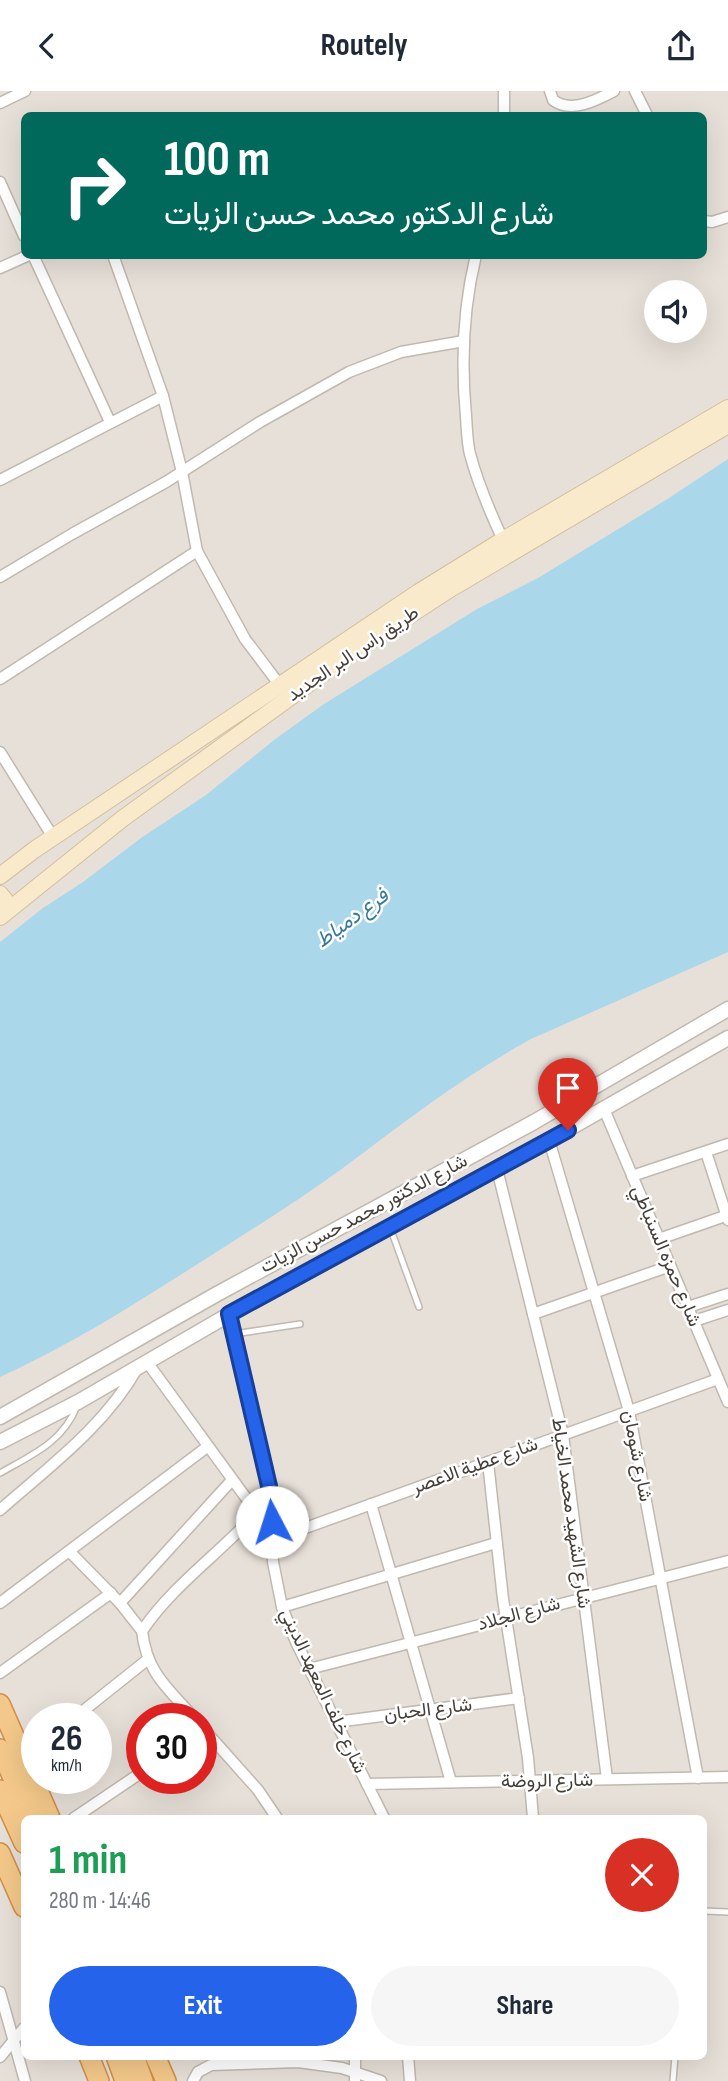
<!DOCTYPE html>
<meta charset="utf-8">
<style>
body{margin:0;font-family:"Sofia Sans Condensed",Vazirmatn,sans-serif;background:#f6f6f7;color:#1f2937;height:100vh;display:flex;flex-direction:column;font-size:26px;white-space:nowrap}
*{box-sizing:border-box;margin:0}
p{font-size:23px;color:#747a83}
.icon{flex:none;width:38px;height:38px;fill:none;stroke:currentColor;stroke-width:2;stroke-linecap:round;stroke-linejoin:round}
.map{position:relative;flex:1;overflow:hidden}
.sheet{position:absolute;left:21px;top:1724px;width:686px;height:245px;display:flex;flex-direction:column;background:#fff;border-radius:10px;box-shadow:0 7px 28px #0002}
.sheet>*{flex:none}
.hud{position:absolute;left:21px;top:21px;width:686px;height:147px;border-radius:10px;box-shadow:0 7px 28px #0002;background:#00695c;color:#fff;overflow:hidden}
.controls{position:absolute;left:644px;top:189px;display:grid;gap:14px}
.controls a{display:grid;place-items:center;width:63px;height:63px;border-radius:50%;background:#fff;box-shadow:0 7px 28px #0002;font-size:35px}
.speed{position:absolute;left:21px;top:1612px;display:flex;gap:14px;font-size:35px;font-weight:700;text-align:center}
.speed>*{display:grid;place-content:center;width:91px;height:91px;border-radius:50%;background:#fff;box-shadow:0 7px 28px #0002;line-height:1}
.speed small{font-size:18px;font-weight:400}
.speed .limit{border:10px solid #d22;background:#fff;color:#111}
.pin{position:absolute;display:grid;place-items:center;width:60px;height:60px;color:#fff;margin:-72px -30px;border-radius:50% 50% 50% 0;rotate:-45deg;box-shadow:0 0 7px #0007}
.pin .icon{rotate:45deg}
.me{position:absolute;width:77px;margin:-38px;rotate:355deg;stroke-linejoin:round;filter:drop-shadow(0 0 5px #0008)}
.turn{display:flex;align-items:center;gap:24px;height:147px;padding:0 28px;font-size:32px}
.turn .icon{width:91px;height:91px;stroke-width:2.5}
.turn b{display:block;font-size:49px;line-height:60px}
.round{display:grid;place-items:center;flex:none;width:74px;height:74px;border-radius:37px;background:#f6f6f7}
.summary{display:flex;align-items:center;justify-content:space-between;height:119px;padding:0 28px}
h1{font-size:42px;font-weight:700;line-height:52px;color:#1e9e55}
.primary-button{display:flex;gap:14px;margin-top:auto;padding:14px 28px}
.primary-button a{flex:1;height:80px;border-radius:42px;background:#2563eb;color:#fff;font-size:28px;font-weight:700;line-height:80px;text-align:center}
.primary-button a+a{background:#f6f6f7;color:#1f2937}
header{display:flex;justify-content:space-between;align-items:center;height:91px;padding:0 28px;background:#fff;font-size:32px;font-weight:700}
.map>svg:first-child{display:block}
.residential{fill:#e7e0d8;fill-rule:evenodd}
.water{fill:#abd7eb}
.lines{fill:none;stroke-linecap:round;stroke-linejoin:round}
.service-casing{stroke:#c1b9af;stroke-width:8}
.minor-casing{stroke:#c1b9af;stroke-width:13}
.tertiary-casing{stroke:#c1b9af;stroke-width:17}
.secondary-casing{stroke:#d2bf9e;stroke-width:18}
.trunk-casing{stroke:#d18f46;stroke-width:22}
.service{stroke:#fff;stroke-width:5}
.minor{stroke:#fff;stroke-width:10}
.tertiary{stroke:#fff;stroke-width:14}
.secondary{stroke:#faeacc;stroke-width:16}
.trunk{stroke:#f4c88a;stroke-width:19}
.route-casing{stroke:#184099;stroke-width:18}
.route{stroke:#2563eb;stroke-width:12}
.labels{text-anchor:middle;dominant-baseline:central;stroke-width:5;stroke-linejoin:round;paint-order:stroke}
.street-label{font-size:19px;fill:#463f38;stroke:#fff}
.water-label{font-size:21px;font-style:italic;fill:#367a9b;stroke:#fff}
</style>
<header><svg class="icon" aria-label="back" viewBox="0 0 24 24"><path d="M15 5l-7 7 7 7"/></svg>Routely<svg class="icon" aria-label="share" viewBox="0 0 24 24"><path d="M12 15V3M7 8l5-5 5 5M5 13v7h14v-7"/></svg></header>
<div class="map">
<svg width="728" height="1990" viewBox="0 0 728 1990">
<rect width="100%" height="100%" fill="#f3efe9"/>
<path class="residential" d="M0 0H728V1990H0ZM24 24H704V164H24ZM656 201H695V240H656ZM37 1628H96V1687H37ZM142 1628H201V1687H142ZM24 1727H704V1965H24Z"/>
<path class="water" d="M728 368V861L531 948C465 984 404 1031 343 1077 302 1107 259 1134 215 1162 144 1207 77 1251 0 1286V851L43 817 83 791 141 747 206 704 274 649 324 613 477 518 538 487 669 407Z"/>
<g class="lines">
<g class="service-casing">
<g id="service">
<path d="M391 1139 419 1216"/>
<path d="M234 1243 300 1233"/>
<path d="M0 1382C32 1364 63 1351 77 1315"/>
<path d="M704 1820 728 1821"/>
<path d="M673 1990 675 1965"/>
</g>
</g>
<g class="minor-casing">
<g id="minor">
<path d="M550 0 553 9C571 23 597 9 614 0"/>
<path d="M635 0 647 24"/>
<path d="M0 12 25 0"/>
<path d="M504 24V0"/>
<path d="M0 91 24 145"/>
<path d="M704 130 712 131 728 126"/>
<path d="M33 164 110 331"/>
<path d="M113 164 163 305 182 381 197 460 245 548 279 593"/>
<path d="M476 164C463 217 461 272 466 325 467 338 467 351 470 363 478 393 490 421 503 449"/>
<path d="M0 177 29 164"/>
<path d="M0 389 163 305"/>
<path d="M0 486 72 443 166 391 260 331 349 281 401 261 464 250"/>
<path d="M0 588 197 460"/>
<path d="M0 661 53 746"/>
<path d="M604 1018 728 1311"/>
<path d="M549 1049 629 1320 698 1687"/>
<path d="M706 1061 728 1129"/>
<path d="M497 1078 563 1344 607 1688"/>
<path d="M632 1085 728 1053"/>
<path d="M659 1148 728 1124"/>
<path d="M688 1216 728 1203"/>
<path d="M230 1223 271 1404 273 1471 282 1516 296 1551 384 1727"/>
<path d="M533 1223 670 1175"/>
<path d="M694 1230 728 1219"/>
<path d="M147 1271 257 1422"/>
<path d="M488 1371 503 1508 528 1667 533 1727"/>
<path d="M371 1413 451 1691"/>
<path d="M0 1419C50 1375 105 1335 138 1276"/>
<path d="M272 1449 718 1288"/>
<path d="M70 1461 120 1512 142 1540"/>
<path d="M0 1512 207 1356"/>
<path d="M120 1512 232 1389"/>
<path d="M282 1516 496 1452"/>
<path d="M309 1578 728 1470"/>
<path d="M0 1582 111 1502"/>
<path d="M73 1628 147 1569"/>
<path d="M195 1628C168 1597 147 1583 142 1540 177 1488 233 1454 271 1404"/>
<path d="M336 1631 519 1607"/>
<path d="M201 1635 258 1699 277 1727"/>
<path d="M367 1693 728 1686"/>
<path d="M74 1727 142 1681"/>
<path d="M0 1901 25 1990"/>
<path d="M408 1965 410 1990"/>
<path d="M0 1966 24 1937"/>
<path d="M193 1990 198 1981 211 1974 298 1971 342 1977 381 1990"/>
<path d="M355 1990V1965"/>
</g>
</g>
<g class="tertiary-casing">
<g id="tertiary">
<path d="M0 1326 217 1203 534 1031 728 918"/>
<path d="M0 1351 78 1311 230 1223 549 1049 728 947"/>
</g>
</g>
<g class="secondary-casing">
<g id="secondary">
<path d="M0 785 34 759 419 501 503 449 728 317"/>
<path d="M0 803 5 809 4 823"/>
<path d="M0 826 122 728 347 565 450 498 728 334"/>
</g>
</g>
<g class="trunk-casing">
<g id="trunk">
<path d="M0 1613 50 1727"/>
<path d="M0 1658 31 1727"/>
<path d="M0 1699 24 1752"/>
<path d="M0 1762 24 1816"/>
<path d="M89 1965 99 1990"/>
<path d="M116 1965 125 1990"/>
<path d="M134 1965 143 1990"/>
<path d="M155 1965 166 1990"/>
</g>
</g>
<use href="#service" class="service"/>
<use href="#minor" class="minor"/>
<use href="#tertiary" class="tertiary"/>
<use href="#secondary" class="secondary"/>
<use href="#trunk" class="trunk"/>
</g>
<g class="lines">
<g class="route-casing">
<path id="route" d="M272 1431 269 1395 229 1223 568 1039"/>
</g>
<use href="#route" class="route"/>
</g>
<g class="labels">
<g class="street-label">
<text transform="translate(353 563) rotate(-34)">طريق راس البر الجديد</text>
<text transform="translate(364 1123) rotate(-28)">شارع الدكتور محمد حسن الزيات</text>
<text transform="translate(666 1165) rotate(67)">شارع حمزه السنباطي</text>
<text transform="translate(637 1365) rotate(79)">شارع شومان</text>
<text transform="translate(475 1375) rotate(-20)">شارع عطية الاعصر</text>
<text transform="translate(571 1422) rotate(82)">شارع الشهيد محمد الخياط</text>
<text transform="translate(519 1523) rotate(-15)">شارع الجلاد</text>
<text transform="translate(323 1600) rotate(65)">شارع خلف المعهد الديني</text>
<text transform="translate(428 1619) rotate(-7)">شارع الحبان</text>
<text transform="translate(547 1690) rotate(-1)">شارع الروضة</text>
</g>
<g class="water-label">
<text transform="translate(352 827) rotate(-36)">فرع دمياط</text>
</g>
</g>
</svg>
<div class="controls">
<a><svg class="icon" aria-label="sound" viewBox="0 0 24 24"><path d="M4 9h4l5-4v14l-5-4H4zM17 9q2 3 0 6"/></svg></a>
</div>
<div class="speed"><div>26<small>km/h</small></div><div class="limit">30</div></div>
<div class="pin" style="left:568px;top:1039px;background:#d93025"><svg class="icon" aria-label="arrive" viewBox="0 0 24 24"><path d="M6 21V4h12l-3 4 3 4H6"/></svg></div>
<svg class="me" style="left:272px;top:1431px" viewBox="-20 -20 40 40"><circle r="19" fill="#fff"/><path d="M0-13L10 11 0 6-10 11z" fill="#2563eb"/></svg>
<div class="hud">
<div class="turn"><svg class="icon" aria-label="right" viewBox="0 0 24 24"><path d="M7 20v-9h11M14 6l5 5-5 5"/></svg><div><b>100 m</b>شارع الدكتور محمد حسن الزيات</div></div>
</div>
<section class="sheet">
<div class="summary"><div><h1>1 min</h1><p>280 m · 14:46</p></div><a class="round" style="background:#d93025;color:#fff"><svg class="icon" aria-label="close" viewBox="0 0 24 24"><path d="M6 6l12 12M18 6L6 18"/></svg></a></div>
<div class="primary-button"><a>Exit</a><a>Share</a></div>
</section>
</div>
